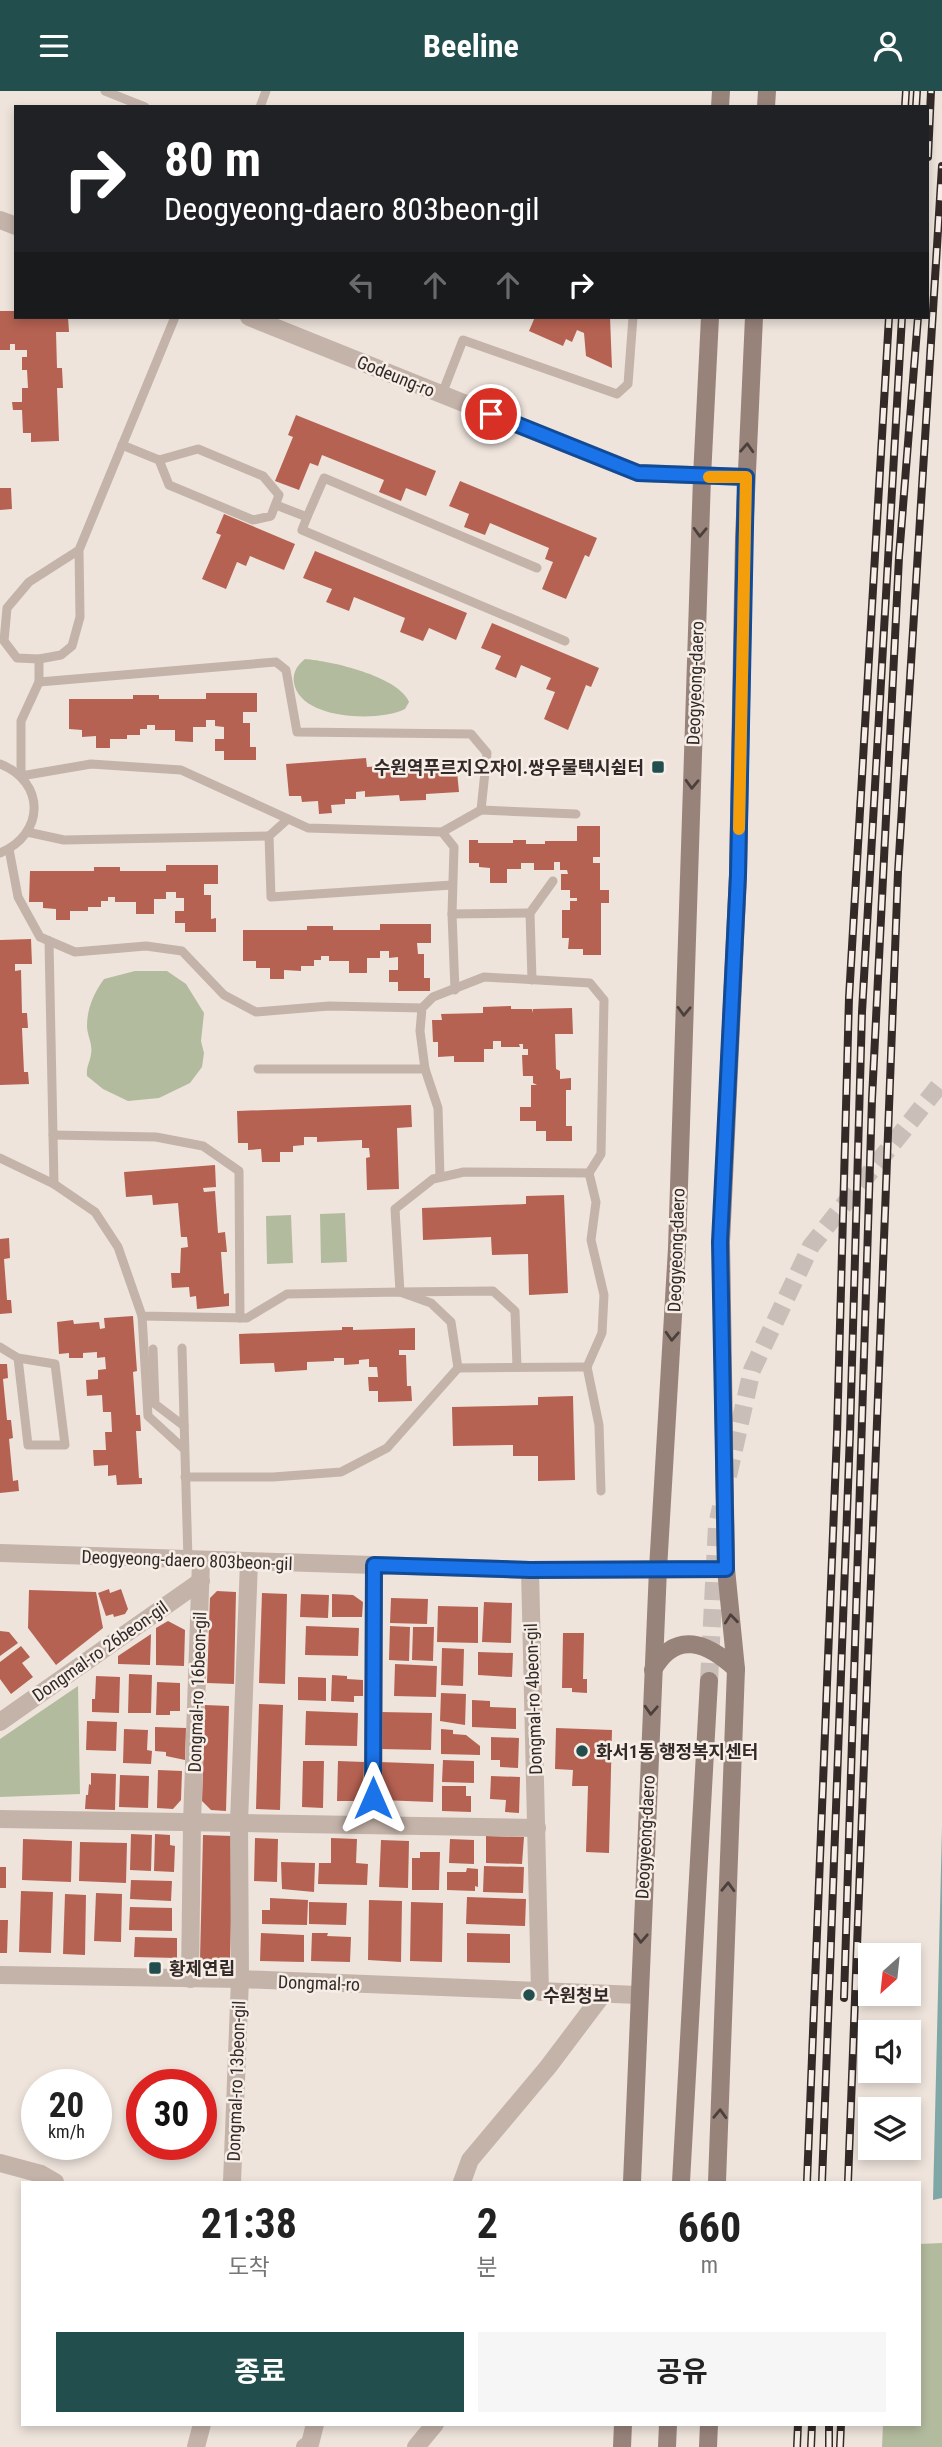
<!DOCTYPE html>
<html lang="ko">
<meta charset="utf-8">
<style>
body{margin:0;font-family:"Roboto Condensed","Noto Sans KR",sans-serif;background:#f6f6f6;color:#222;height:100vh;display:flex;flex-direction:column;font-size:26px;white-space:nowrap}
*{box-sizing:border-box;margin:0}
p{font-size:23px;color:#767676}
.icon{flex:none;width:38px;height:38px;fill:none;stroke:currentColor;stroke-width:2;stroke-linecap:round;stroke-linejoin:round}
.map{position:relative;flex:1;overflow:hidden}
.details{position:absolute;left:21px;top:2090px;width:900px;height:245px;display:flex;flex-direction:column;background:#fff;border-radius:0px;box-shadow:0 4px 10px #0003}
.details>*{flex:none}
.hud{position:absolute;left:14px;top:14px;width:915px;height:214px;border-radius:0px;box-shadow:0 4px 10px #0003;background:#202124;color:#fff;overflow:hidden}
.needle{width:46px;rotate:207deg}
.controls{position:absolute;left:858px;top:1852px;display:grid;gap:14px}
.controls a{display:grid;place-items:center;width:63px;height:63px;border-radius:0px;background:#fff;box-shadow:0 4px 10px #0003;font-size:35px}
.speed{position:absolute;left:21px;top:1978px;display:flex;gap:14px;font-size:35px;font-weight:700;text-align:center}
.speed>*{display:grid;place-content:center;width:91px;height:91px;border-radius:50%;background:#fff;box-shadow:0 4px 10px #0003;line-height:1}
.speed small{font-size:18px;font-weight:400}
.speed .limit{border:10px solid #d22;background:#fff;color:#111}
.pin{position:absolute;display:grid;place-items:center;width:60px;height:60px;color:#fff;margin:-30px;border:4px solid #fff;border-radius:50%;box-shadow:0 2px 7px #0007}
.me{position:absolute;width:77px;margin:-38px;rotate:0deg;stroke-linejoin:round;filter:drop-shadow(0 0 5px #0008)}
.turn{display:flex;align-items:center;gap:24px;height:147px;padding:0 35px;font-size:32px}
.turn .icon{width:91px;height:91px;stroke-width:2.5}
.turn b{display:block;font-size:49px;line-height:60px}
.lanes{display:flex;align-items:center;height:66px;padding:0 35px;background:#0003;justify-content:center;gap:35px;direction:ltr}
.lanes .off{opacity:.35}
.eta{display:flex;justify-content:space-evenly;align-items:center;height:119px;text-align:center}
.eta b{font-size:42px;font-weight:700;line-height:49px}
.cta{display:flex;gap:14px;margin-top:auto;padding:14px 35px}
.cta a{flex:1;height:80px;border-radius:0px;background:#234e4e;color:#fff;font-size:28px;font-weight:700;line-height:80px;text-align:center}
.cta a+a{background:#f6f6f6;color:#222}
header{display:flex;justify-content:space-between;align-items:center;height:91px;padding:0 35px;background:#234e4e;color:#fff;font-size:32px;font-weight:700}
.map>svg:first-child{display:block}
.green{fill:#b3bb9e}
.water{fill:#7ea7a6}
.building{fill:#b66252}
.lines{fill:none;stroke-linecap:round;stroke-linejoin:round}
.secondary-tunnel{stroke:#c9bfb8;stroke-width:18;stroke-dasharray:18 9;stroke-linecap:butt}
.service{stroke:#c4b3a9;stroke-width:9}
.minor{stroke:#c4b3a9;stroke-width:18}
.tertiary{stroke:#c4b3a9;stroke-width:18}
.secondary{stroke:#98837b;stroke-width:18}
.rail-casing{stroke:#332a28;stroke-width:8}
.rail{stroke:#f6eee7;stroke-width:5;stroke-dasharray:16;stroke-linecap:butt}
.oneway{stroke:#4c403d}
.route-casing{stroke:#114b97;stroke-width:18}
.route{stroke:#1a73e8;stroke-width:12}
.slow{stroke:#f59e0b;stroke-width:12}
.poi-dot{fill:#234e4e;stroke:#f6eee7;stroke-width:2.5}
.labels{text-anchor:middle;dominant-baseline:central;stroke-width:5;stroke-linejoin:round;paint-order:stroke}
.street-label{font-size:18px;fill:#332a28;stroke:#f6eee7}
.poi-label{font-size:18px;font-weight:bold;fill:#332a28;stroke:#f6eee7;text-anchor:start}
</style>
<header><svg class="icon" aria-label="menu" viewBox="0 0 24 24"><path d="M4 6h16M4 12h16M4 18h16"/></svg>Beeline<svg class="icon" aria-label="person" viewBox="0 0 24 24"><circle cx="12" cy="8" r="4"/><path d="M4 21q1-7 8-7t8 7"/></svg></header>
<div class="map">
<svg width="942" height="2356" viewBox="0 0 942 2356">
<rect width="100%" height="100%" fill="#eee4dc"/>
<g class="green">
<path d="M305 568C331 570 398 585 409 611L405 618C379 631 306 629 295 596 291 584 296 575 305 568Z"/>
<path d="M135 880H167L186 893 204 922 201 950 204 962 202 976 190 992 159 1007 128 1010 103 998 87 985C86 975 90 972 91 963 93 953 87 944 87 935 87 917 94 902 104 888Z"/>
<path d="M345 1122 347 1171 321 1172 320 1123Z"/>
<path d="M291 1124 293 1172 267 1173 266 1125Z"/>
<path d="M78 1595 80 1703 0 1706V1648Z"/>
<path d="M942 2152V2356H882L883 2333H919V2153Z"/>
</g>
<path class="water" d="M942 1736V2107L933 2109Z"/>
<g class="building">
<path d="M0 220H16V226H68L69 241H56L57 277H62L63 297H57L59 350 31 351V342H23L22 319H13L12 311H22V297H28L27 279H22V266H27V259H15V253H10V259H0Z"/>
<path d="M535 226 543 228 544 226H610L612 277 586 265 584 242 577 239 572 251 566 248 563 255 529 240Z"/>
<path d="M296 324 436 380 426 405 406 397 401 410 379 401 384 389 322 364 318 375 310 372 299 399 275 390 293 346 288 344Z"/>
<path d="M460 390 597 447 589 466 585 464 566 508 542 498 553 471 545 468 549 457 490 432 485 444 464 436 469 423 449 415Z"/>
<path d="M0 397H11L12 418 0 419Z"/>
<path d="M224 423 295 453 284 479 250 465 246 475 237 471 226 498 202 488 221 444 216 442Z"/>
<path d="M315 460 467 522 456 549 429 537 423 550 400 541 405 527 354 506 349 520 326 511 332 498 303 487Z"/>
<path d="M492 532 599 577 591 596 586 594 568 639 544 628 555 601 546 598 551 587 521 574 516 587 495 578 501 565 481 557Z"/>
<path d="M206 602H257V621H243V632H250V656H256V669H224V660H215V648H224V636L215 635V629H206V636H193V651L175 650V639H155V634H147V638H140V644H127V648H110V657H96V645L82 646V639L69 638V608H133V604H159V608H206Z"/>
<path d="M366 667 367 676 456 670 459 701 426 703V709L400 710 399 704 365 706V700L356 701V708H345V713L331 714 332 722 319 723 318 710 302 711 301 705H289L286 673Z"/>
<path d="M577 735H600V766H593V772H600V799H609V812H601V864H583V858H568L569 847H562V819H570V810H577V807H570V799H561V783H568L567 779H560V771H554V779H534V772H521V778H507V792H490V777L479 776V772H469V749H478V752H513V749H526V753H545V750H577Z"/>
<path d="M166 774H218V793H204V804H211V828L216 827V841H185V832H175V820H184V807H176V801H166V808H154V823H136V811H115V806H108V810H101V816H88V820H70V829H56V818L43 817V811H29L30 780H94V776H120V780H166Z"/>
<path d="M380 833H431V852H417L418 863H424V887H430V900H398V891H389V879H398V866L389 867V860H380V867H367V882H349V870H329V865H321V869H314V875H301V880L284 879V888H270V877H256V870H243V839H307V835H333V839H380Z"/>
<path d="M31 848 32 873H15V880L21 879 22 922H27L28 937H22L24 981H28L29 993 0 994V849Z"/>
<path d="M511 915V918H532V922L533 918 572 917 573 943H555L556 978 560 980V988L571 987V999H566V1035H572V1050H546V1040H536V1030H520V1016H531V994H537L533 992V985H523L522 964H528V958H523V953H519L520 956H501V950H493V958H484V971H454V965L438 966V951H433L432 929H442L441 923 483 922V916Z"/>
<path d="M411 1014 412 1036 397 1037 399 1098 367 1099 366 1067 370 1066 369 1057H362V1049L317 1051V1046H304V1054L293 1055V1061H280V1071H262L261 1058 248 1059V1052H238L237 1020Z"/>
<path d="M215 1074 216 1096 203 1097 204 1101 215 1100 218 1142 225 1141 227 1161H221L224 1203 229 1202V1215L197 1218 196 1205 190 1206 189 1196 172 1197 171 1182H180L181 1157 188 1156 187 1146H181L178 1112 153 1114 152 1104 126 1106 124 1081Z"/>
<path d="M564 1104 568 1202 529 1204 528 1163 492 1164 491 1146 423 1149 422 1117 526 1113V1105Z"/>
<path d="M9 1147 10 1167 4 1168 7 1209H11L12 1222 0 1223V1148Z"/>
<path d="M133 1225 137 1280 133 1281 136 1324H140L141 1340H136L139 1387H142V1393L117 1394 116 1384 108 1385V1374L94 1375 93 1359H106L105 1341H112L111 1321H103L102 1304 87 1305 86 1289 98 1288V1279L106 1278 105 1266 97 1267V1261L83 1262V1267H69V1262L59 1263 57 1231 73 1229 74 1233 99 1231 100 1238 105 1237 104 1227Z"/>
<path d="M342 1236H353V1239L415 1237V1259H399V1264H406L407 1295H411L412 1310 378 1311V1300H369L368 1286H378L377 1276H369V1268L359 1269V1273L344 1274V1267H334V1270L307 1271V1279L275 1281 274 1272 240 1273 239 1243 342 1239Z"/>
<path d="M0 1273H7L8 1287 3 1288 7 1329H11L13 1347 9 1348 13 1390 18 1389 19 1400 0 1402Z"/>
<path d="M573 1305 575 1389 538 1390V1365H513V1354L453 1355 452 1316 538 1314V1306Z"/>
<path d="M109 1498 110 1502 121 1498 128 1518 125 1523 114 1526 113 1523 106 1525 98 1502Z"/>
<path d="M29 1499 96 1501 103 1537 56 1574 28 1537Z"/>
<path d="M217 1500 236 1501 234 1593 207 1592 210 1507Z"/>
<path d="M262 1502 287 1503 285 1593 259 1592Z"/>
<path d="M301 1503 329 1504 328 1527 300 1526Z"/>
<path d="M332 1503 353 1504 363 1511 362 1526H332Z"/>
<path d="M391 1507 428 1508 427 1533 390 1532Z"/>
<path d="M484 1511 512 1512 511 1552 482 1551Z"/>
<path d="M438 1515 478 1516V1552L437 1551Z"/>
<path d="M168 1530 185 1539 184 1575 156 1574V1537Z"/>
<path d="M306 1535 359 1537 358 1565 305 1564Z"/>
<path d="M390 1535 410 1536 409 1570 389 1569Z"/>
<path d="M413 1536H434L433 1570 412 1569Z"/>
<path d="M0 1540 9 1541 18 1552 0 1565Z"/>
<path d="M563 1542H584L583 1588H587V1602L572 1601V1597H562Z"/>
<path d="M151 1543 150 1574 118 1573V1565Z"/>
<path d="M21 1555 30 1566 22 1572 33 1586 11 1603 0 1588V1571Z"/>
<path d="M442 1557 464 1558 463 1595 441 1594Z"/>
<path d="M478 1561 513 1562 512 1586 478 1584Z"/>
<path d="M395 1573 437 1575 436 1606 394 1605Z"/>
<path d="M129 1583 152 1584 151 1622H128Z"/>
<path d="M332 1584 347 1585V1588L363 1589V1605H354V1611L331 1610Z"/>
<path d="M96 1585 120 1586 119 1622 92 1621V1608H95Z"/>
<path d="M298 1586 326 1587V1610L298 1609Z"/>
<path d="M157 1591 180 1592V1620H170V1624H156Z"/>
<path d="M441 1602 466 1603 465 1634 440 1630Z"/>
<path d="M472 1609 490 1610V1616L516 1617V1638L472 1636Z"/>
<path d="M259 1613 283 1614 280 1719 256 1718Z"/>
<path d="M205 1614 229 1615 226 1720 211 1719 202 1710Z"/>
<path d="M306 1620 358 1622 357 1655 305 1654Z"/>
<path d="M381 1621 432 1622 431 1659 380 1658Z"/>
<path d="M87 1630 117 1631 116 1660 86 1659Z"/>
<path d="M155 1636 186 1637 185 1669 166 1665V1661L155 1660Z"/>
<path d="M556 1637 612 1639 609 1762 586 1761 588 1695H572L573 1679 555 1678Z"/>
<path d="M124 1638 148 1639 147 1659 152 1660 151 1673 123 1672Z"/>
<path d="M441 1638 453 1639V1643L466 1644 480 1655V1664L441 1663Z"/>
<path d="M491 1646 519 1647 518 1677 500 1676V1669H491Z"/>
<path d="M443 1669 474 1670V1692L442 1691Z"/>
<path d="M303 1670H324L323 1717 302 1716Z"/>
<path d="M338 1670 364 1671 363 1710H337Z"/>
<path d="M380 1671 434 1673 433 1711 379 1709Z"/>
<path d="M158 1679 182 1680 181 1709 173 1718 157 1717Z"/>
<path d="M91 1682 116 1683 115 1719 85 1718 86 1704H88L89 1693 91 1694Z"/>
<path d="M120 1684 149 1685 148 1717 119 1716Z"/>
<path d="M491 1685 520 1686 519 1722 505 1721 506 1709 490 1708Z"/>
<path d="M442 1695H466V1705H471V1721L442 1720Z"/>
<path d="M131 1743 152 1744 151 1780 130 1779Z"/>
<path d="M155 1743 170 1744V1754L175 1755 174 1781 154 1780Z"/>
<path d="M203 1744 233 1745 230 1870 200 1869Z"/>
<path d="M486 1745 524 1746 522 1773 486 1772Z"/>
<path d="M255 1747 278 1748 277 1791 254 1790Z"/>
<path d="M331 1747 357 1748 356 1772 368 1773 367 1794 318 1793 319 1772H331Z"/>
<path d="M23 1748 72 1750 71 1791 22 1789Z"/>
<path d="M450 1748 474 1749V1773L449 1772Z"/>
<path d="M381 1749 409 1750 408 1797 379 1796Z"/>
<path d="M80 1751 127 1752 126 1792 79 1790Z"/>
<path d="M420 1761H440L439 1799H412V1767H420Z"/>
<path d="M281 1771 315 1772 314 1801 282 1798Z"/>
<path d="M484 1775 524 1776 523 1802 483 1801Z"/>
<rect x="0" y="1776" width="6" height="21"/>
<path d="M467 1777 478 1778V1796L475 1795V1800L447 1799V1781H466Z"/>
<path d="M131 1789 172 1790 171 1810 130 1808Z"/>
<path d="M21 1800 53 1801 51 1862 19 1861Z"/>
<path d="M96 1802 122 1803 121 1851 94 1850Z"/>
<path d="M65 1803 86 1804 85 1864 63 1863Z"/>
<path d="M467 1806 526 1808 525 1835 466 1833Z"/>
<path d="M270 1807 308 1809 307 1834 262 1833V1819H270Z"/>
<path d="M369 1809 402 1810 401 1871 368 1869Z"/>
<path d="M309 1811 347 1812 346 1834 309 1833Z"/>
<path d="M411 1811 443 1812 442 1871 410 1870Z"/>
<path d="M130 1816 172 1817V1840L129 1839Z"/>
<path d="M0 1829H8L7 1862H0Z"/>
<path d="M261 1842 304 1844V1871L260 1870Z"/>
<path d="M312 1842H328L327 1845 351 1846 350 1871 311 1870Z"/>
<path d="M467 1842 510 1843V1872L467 1871Z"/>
<path d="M135 1846 177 1847V1867L134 1866Z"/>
</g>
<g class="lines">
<g class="secondary-tunnel">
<path d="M728 1385 752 1279 811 1155 942 991"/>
<path d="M709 1590 717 1434 721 1416"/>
</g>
<g class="service">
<path d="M105 0 145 16"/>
<path d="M260 16 266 0"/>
<path d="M442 303 463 249 617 303 628 293 633 226"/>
<path d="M122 354 159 369 198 358 263 385 279 404 271 425 253 429 169 394 159 369"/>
<path d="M276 414 307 426 302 439 565 550"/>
<path d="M307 426 324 387 537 477"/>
<path d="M79 459 29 491 7 517 4 550 17 567 39 568 61 564 72 555 80 526 79 459 175 226"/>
<path d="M39 568V591L276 571 286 579 297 641 471 643 487 662 481 719 576 723"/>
<path d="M39 591 21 630V685L91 673 181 679 308 737 442 741 481 719"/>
<path d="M0 673C46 691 45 743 0 762"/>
<path d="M288 728 269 745 271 806 452 794"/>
<path d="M27 741 64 749 269 745"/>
<path d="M442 741 454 756 452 823 530 822"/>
<path d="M9 758 18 806 40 846 75 861 146 855 182 860 224 904 256 921 329 915 422 917"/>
<path d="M452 823 455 899"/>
<path d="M49 850 54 1093"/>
<path d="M532 889 530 822 553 790"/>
<path d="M258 978H425L438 1017 440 1086"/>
<path d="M425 978 420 940 422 917 433 906 484 886 590 892 604 909 601 1063 589 1082 464 1081 433 1088 395 1118 400 1201 493 1200 515 1220 517 1276"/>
<path d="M53 1044 156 1046 203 1055 239 1080 240 1227"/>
<path d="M0 1067 54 1093 95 1121 118 1156 142 1225 247 1227 287 1203 400 1201 431 1212 451 1231 458 1277 587 1276"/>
<path d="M589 1082 596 1111 591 1149 604 1204 602 1242 587 1276 599 1334 601 1400"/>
<path d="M142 1225 148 1325 184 1358"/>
<path d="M0 1256 18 1267 55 1273 65 1354H28L18 1267"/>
<path d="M182 1257 188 1469"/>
<path d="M153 1258 155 1313 184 1335"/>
<path d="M185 1386H273L341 1381 387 1357 458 1277"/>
</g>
<g class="minor">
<path d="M0 1462 530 1479 726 1478"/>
<path d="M530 1479 540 1901"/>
<path d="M0 1631 201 1490"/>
<path d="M0 1728 537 1737"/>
<path d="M373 1733 374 1474"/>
<path d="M190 1888 192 1732 201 1470"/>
<path d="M0 2072 41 2083 55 2091"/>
<path d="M232 2091 240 1888 239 1731 249 1471"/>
<path d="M462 2091 470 2069 548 1976 603 1903"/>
<path d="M196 2356 202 2333"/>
<path d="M305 2356 310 2353 315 2333"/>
<path d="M416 2356 435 2333"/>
</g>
<g class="tertiary">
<path d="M0 129 16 135"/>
<path d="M249 226 638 382 746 386"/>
<path d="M0 1884 240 1888 638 1904"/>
</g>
<g class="secondary">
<path d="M720 16 721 0"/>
<path d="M766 16 767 0"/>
<path d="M653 1579C676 1538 708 1552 736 1578"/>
<path d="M632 2091 658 1478 677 1157 702 386 710 226"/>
<path d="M681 2091 709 1590"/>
<path d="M717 2091 736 1578 726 1478 721 1151 738 784 744 447 754 226"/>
<path d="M622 2356 623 2333"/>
<path d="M667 2356 668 2333"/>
<path d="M708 2356 709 2333"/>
</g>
<g class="rail-casing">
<g id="rail">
<path d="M905 16 906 0"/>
<path d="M916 16 917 0"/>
<path d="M928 66 931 0"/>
<path d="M844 1907 872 1008 899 466 918 226"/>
<path d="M807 2091 837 1343 849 907 889 226"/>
<path d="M822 2091 850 1342 862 921 902 226"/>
<path d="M848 2091 898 781 942 75"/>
<path d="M797 2356 798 2333"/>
<path d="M811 2356 812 2333"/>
<path d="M829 2356V2333"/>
<path d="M840 2356 841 2333"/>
</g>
</g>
<use href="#rail" class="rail"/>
</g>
<defs><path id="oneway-chevron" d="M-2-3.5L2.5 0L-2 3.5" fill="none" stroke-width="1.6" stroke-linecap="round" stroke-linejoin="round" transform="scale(1.75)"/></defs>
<g class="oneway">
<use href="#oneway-chevron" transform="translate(747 357) rotate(-87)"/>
<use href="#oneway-chevron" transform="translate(700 441) rotate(92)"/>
<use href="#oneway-chevron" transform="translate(692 693) rotate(92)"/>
<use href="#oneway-chevron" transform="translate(684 920) rotate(92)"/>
<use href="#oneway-chevron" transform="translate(672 1245) rotate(93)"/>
<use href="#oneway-chevron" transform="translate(731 1528) rotate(-96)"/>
<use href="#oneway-chevron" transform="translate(651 1619) rotate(93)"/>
<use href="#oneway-chevron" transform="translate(728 1796) rotate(-88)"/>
<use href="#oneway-chevron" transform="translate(641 1847) rotate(93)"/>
<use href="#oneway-chevron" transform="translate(720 2023) rotate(-88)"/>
</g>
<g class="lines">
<g class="route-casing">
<path id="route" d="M373 1707 374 1474 530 1479 726 1478 720 1151 738 784 746 386 638 382 491 323"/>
</g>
<use href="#route" class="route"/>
<path class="slow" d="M709 386H746L739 738"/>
</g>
<g class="poi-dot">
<rect x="651" y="669" width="14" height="14" rx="3.5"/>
<circle cx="582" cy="1660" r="7"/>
<rect x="148" y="1870" width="14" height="14" rx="3.5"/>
<circle cx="529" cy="1904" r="7"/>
</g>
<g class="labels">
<g class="street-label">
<text transform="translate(396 285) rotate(22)">Godeung-ro</text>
<text transform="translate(695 592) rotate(-88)">Deogyeong-daero</text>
<text transform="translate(676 1159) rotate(-88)">Deogyeong-daero</text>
<text transform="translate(187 1469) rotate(2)">Deogyeong-daero 803beon-gil</text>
<text transform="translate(100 1560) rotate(-35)">Dongmal-ro 26beon-gil</text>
<text transform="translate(197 1601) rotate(-88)">Dongmal-ro 16beon-gil</text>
<text transform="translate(533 1608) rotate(-92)">Dongmal-ro 4beon-gil</text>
<text transform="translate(645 1746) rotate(-87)">Deogyeong-daero</text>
<text transform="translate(319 1892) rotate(2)">Dongmal-ro</text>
<text transform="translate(236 1990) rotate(-88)">Dongmal-ro 13beon-gil</text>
</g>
<g class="poi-label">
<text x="644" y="676" text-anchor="end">수원역푸르지오자이.쌍우물택시쉼터</text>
<text x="596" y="1660">화서1동 행정복지센터</text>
<text x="169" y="1877">황제연립</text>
<text x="543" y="1904">수원청보</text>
</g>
</g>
</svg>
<div class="controls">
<a><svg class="needle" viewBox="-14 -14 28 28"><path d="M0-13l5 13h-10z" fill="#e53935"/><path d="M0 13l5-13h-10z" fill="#767676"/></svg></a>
<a><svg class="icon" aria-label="sound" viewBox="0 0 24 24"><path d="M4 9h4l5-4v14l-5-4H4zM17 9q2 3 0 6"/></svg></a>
<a><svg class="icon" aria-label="layers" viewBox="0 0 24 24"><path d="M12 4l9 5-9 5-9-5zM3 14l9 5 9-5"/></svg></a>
</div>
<div class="speed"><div>20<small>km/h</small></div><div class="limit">30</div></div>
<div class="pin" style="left:491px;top:323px;background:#d93025"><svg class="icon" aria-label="arrive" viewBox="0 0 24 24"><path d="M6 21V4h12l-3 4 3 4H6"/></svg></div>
<svg class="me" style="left:373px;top:1707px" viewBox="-20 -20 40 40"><path d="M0-17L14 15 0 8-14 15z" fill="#1a73e8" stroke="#fff" stroke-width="4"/></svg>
<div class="hud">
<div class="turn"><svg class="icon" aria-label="right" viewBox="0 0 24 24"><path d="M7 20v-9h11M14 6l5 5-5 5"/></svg><div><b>80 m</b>Deogyeong-daero 803beon-gil</div></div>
<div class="lanes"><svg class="icon off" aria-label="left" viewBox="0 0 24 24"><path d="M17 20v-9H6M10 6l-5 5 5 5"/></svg><svg class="icon off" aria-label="ahead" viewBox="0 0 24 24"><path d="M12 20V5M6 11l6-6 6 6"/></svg><svg class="icon off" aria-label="ahead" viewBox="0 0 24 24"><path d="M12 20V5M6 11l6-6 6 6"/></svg><svg class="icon" aria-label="right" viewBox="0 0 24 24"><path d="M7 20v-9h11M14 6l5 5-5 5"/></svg></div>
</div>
<section class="details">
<div class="eta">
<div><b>21:38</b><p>도착</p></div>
<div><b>2</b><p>분</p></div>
<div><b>660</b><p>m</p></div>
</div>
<div class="cta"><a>종료</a><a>공유</a></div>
</section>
</div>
